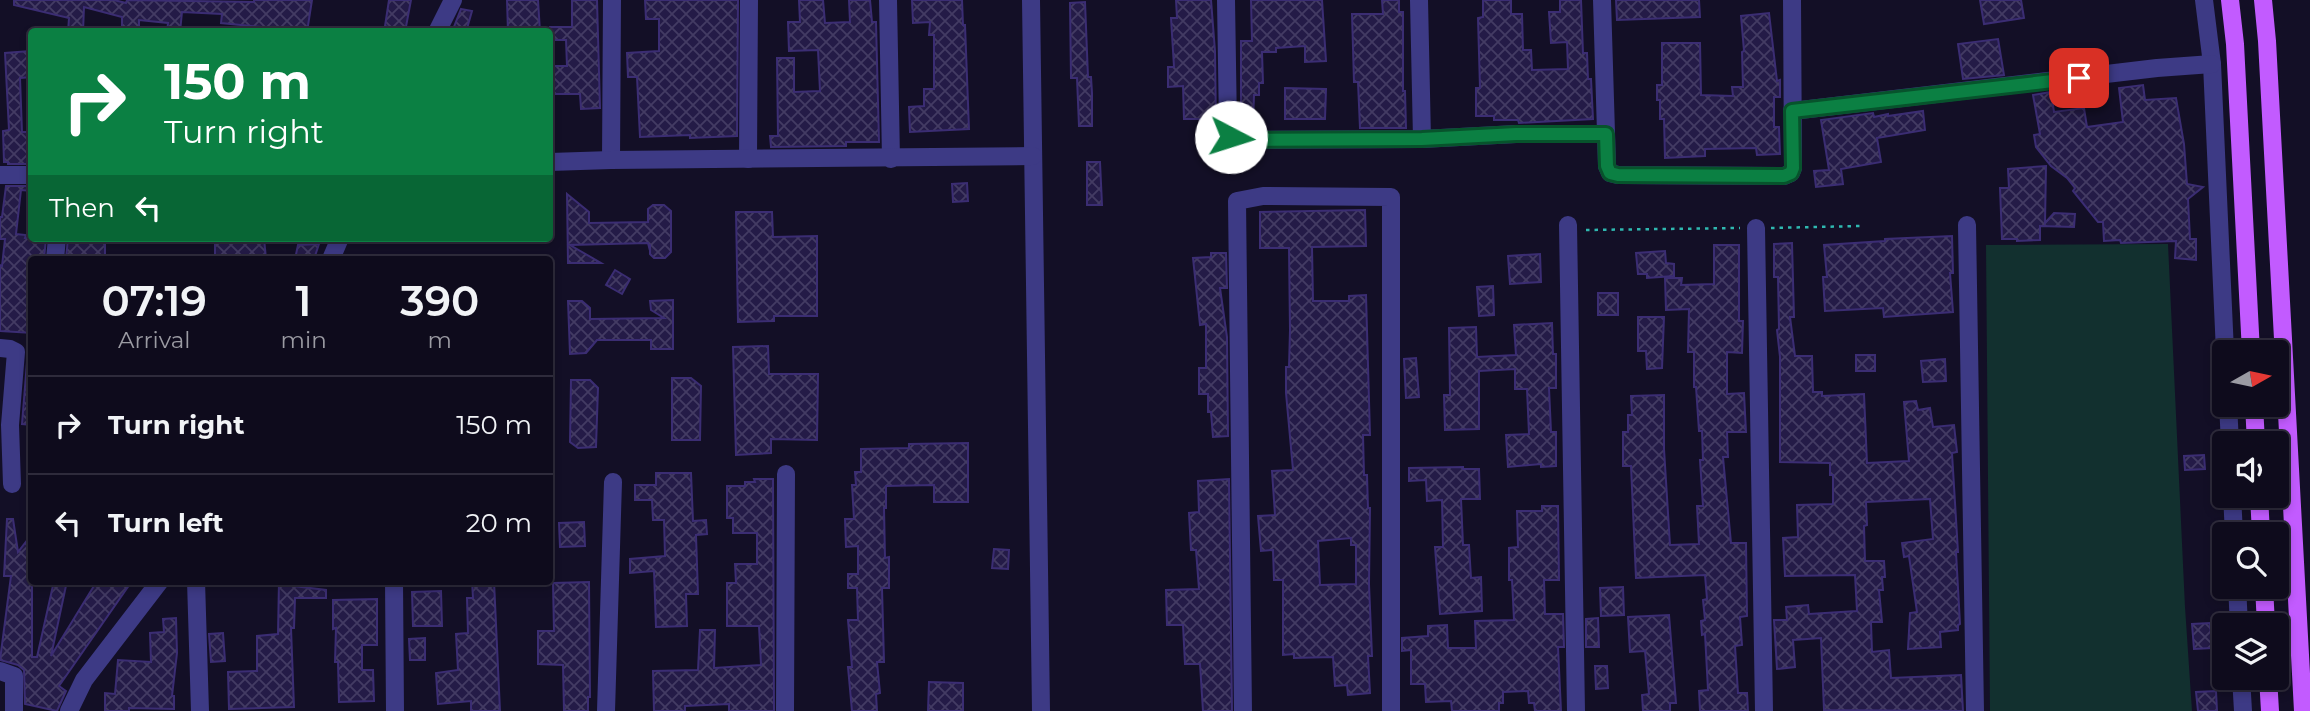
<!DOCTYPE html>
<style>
body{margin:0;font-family:Montserrat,sans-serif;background:#171425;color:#f1f3f6;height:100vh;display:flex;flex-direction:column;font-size:26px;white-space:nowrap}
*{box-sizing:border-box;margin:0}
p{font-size:23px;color:#9b9ba3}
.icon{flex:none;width:38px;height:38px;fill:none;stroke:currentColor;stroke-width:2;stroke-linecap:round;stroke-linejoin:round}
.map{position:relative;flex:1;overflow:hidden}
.drawer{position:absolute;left:28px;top:256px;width:525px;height:329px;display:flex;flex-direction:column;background:#0e0b1c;border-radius:7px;box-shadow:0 4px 10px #0003,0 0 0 2px #2e2b3b}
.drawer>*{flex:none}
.guide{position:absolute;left:28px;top:28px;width:525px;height:214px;border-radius:7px;box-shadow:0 4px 10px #0003,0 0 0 2px #2e2b3b;background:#0b8043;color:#fff;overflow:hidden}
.needle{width:46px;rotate:81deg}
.buttons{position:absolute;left:2212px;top:340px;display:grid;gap:14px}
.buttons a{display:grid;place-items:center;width:77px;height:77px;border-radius:7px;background:#0e0b1c;box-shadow:0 4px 10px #0003,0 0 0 2px #2e2b3b;font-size:35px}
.pin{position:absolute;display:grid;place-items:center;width:60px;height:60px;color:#fff;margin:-30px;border-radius:14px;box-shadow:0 4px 10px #0006}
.me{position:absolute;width:77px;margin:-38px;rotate:95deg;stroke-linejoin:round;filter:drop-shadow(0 0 5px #0008)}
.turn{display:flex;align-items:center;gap:24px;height:147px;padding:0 21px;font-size:32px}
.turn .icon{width:91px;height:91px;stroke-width:2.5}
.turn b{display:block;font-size:49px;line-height:60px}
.then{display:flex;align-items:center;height:66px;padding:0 21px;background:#0003;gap:14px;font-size:26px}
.eta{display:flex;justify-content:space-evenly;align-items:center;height:119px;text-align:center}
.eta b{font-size:42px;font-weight:600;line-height:49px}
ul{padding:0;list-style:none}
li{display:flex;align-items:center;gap:21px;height:98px;padding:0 21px;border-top:2px solid #2e2b3b}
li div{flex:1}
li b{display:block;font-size:26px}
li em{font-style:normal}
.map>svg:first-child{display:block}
.grass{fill:#12302f}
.building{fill:url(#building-cross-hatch);stroke:#3b2d73;stroke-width:2;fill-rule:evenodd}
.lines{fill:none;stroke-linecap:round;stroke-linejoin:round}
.path{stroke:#2fb8b0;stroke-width:2.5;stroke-dasharray:3.5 5;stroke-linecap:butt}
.minor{stroke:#3d3a85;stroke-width:18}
.major{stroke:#c25bff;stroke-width:18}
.route-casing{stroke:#07532c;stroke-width:18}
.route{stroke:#0b8043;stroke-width:12}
</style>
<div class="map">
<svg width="2310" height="711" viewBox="0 0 2310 711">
<defs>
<pattern id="building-cross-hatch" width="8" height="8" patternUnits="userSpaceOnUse" patternTransform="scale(1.75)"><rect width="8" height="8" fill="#241b47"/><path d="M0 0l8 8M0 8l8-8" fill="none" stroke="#433b63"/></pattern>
</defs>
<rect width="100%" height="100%" fill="#130f26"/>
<path class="grass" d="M2168 244 2185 607 2192 711H1990L1986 245Z"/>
<g class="building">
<path d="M14 0H114L126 3 127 0 254 2V0H312L307 32H270V28L221 23 222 14 182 12 180 32H167L168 23 139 20V32H122V17L84 7 83 32H68L69 18 14 5Z"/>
<path d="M389 0H411L405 32H387L388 27 385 26Z"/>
<path d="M507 0H538L540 32H508Z"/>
<path d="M572 0H597L600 108 581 109 580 94H550V66H567L566 40H550V27H572Z"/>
<path d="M645 0H738L737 136 690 138V135L640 137 637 77H628L627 53 659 51V19H646Z"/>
<path d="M799 0H823L825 23 850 22 849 0H870L872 22H876L879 142H846V146L771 147 770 136H778L777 58H794V92L820 91 818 50 789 51 788 22H800Z"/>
<path d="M912 0H962L963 25H965L969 129 910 132 909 107 924 106V89H934V35H929L930 22 913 23Z"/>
<path d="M1176 0H1211L1215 51 1216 124 1200 125V119H1184L1183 86 1168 87V67H1174L1171 18H1177Z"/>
<path d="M1251 0H1322L1326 61 1305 62V46L1276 48V52H1262L1263 83H1259V95H1254L1253 126 1241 125V41H1252Z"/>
<path d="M1382 0H1399V12H1403V91H1405L1406 128H1360L1358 82H1354L1352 14H1383Z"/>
<path d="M1483 0H1511V14H1522L1523 50H1531L1532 70 1568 69 1567 42 1551 43 1549 12H1560V0H1581L1583 53H1587L1588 79H1591L1593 119 1519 123 1518 120H1494V116H1476V88H1480L1478 18 1483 17Z"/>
<path d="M1616 0H1699L1700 17 1617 20Z"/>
<path d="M1980 0H2021L2024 18 1984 24Z"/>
<path d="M1085 2 1088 77H1091L1092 93V126H1079L1077 78H1071L1070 3Z"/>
<path d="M461 9 472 11 466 32H452Z"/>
<path d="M1769 13 1777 81 1780 80V97H1774V127H1779L1780 154 1757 155 1756 148 1705 149V156L1665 158 1664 119H1660V100H1657V85H1662V43H1700L1701 95 1733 96 1732 87H1743L1742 52 1744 51 1741 16Z"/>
<path d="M1998 39 2004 75 1963 79 1958 44Z"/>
<path d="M30 51 32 77 20 78 22 132H32V164H8V162H4L3 131 9 130 5 53Z"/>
<path d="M2143 85 2145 100 2176 98 2184 144 2187 184 2203 187 2188 199 2190 239H2196V260L2175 258 2176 241 2121 243 2120 240 2104 241 2103 222H2098L2073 191 2075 188 2067 178 2051 166 2036 147 2034 135 2040 134 2033 95 2051 92 2054 112 2084 108 2087 127 2123 122 2119 88Z"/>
<path d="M1285 88 1326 89 1325 119H1285Z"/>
<path d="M1923 111 1925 130 1877 138 1881 162 1841 169 1843 184 1816 187 1814 171 1829 170 1821 120 1873 113 1874 117 1888 114V116Z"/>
<path d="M1087 162H1100L1102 205H1087Z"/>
<path d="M2046 166 2045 223 2054 213 2075 214 2074 227 2040 226V240L2017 241V239H2002L2000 188H2009L2008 169Z"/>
<path d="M967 183 968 201 953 202 952 184Z"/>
<path d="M6 186H32V191L21 190 16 234 26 235 25 238H46L44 259H32V333L0 331V265L2 266 5 239H0V217H2Z"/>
<path d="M567 194 589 212V223L648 222V209L653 205H664L671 211V252L665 258H654L650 254V244L649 247 648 243 570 245 601 263H568Z"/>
<path d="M1365 210 1366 246 1312 247 1313 301H1349V296L1366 295 1370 435H1363L1364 475H1367L1368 508H1370L1369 584 1372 656H1368L1370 693 1348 695 1347 685 1335 686 1333 657 1294 658V654L1283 655V580H1274L1273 550 1261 551 1258 516 1275 515 1272 471 1293 470 1286 393V367H1289L1290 330 1289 248H1260V212ZM1351 538V545H1356V584L1320 585 1318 541Z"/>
<path d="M736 212H772L773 237 817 236V316H774V321L738 322Z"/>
<path d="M1952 236 1953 273H1950L1953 312 1884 317 1883 308 1825 311 1823 277H1827L1824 245 1885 241V239Z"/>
<path d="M68 238H105V259H66Z"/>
<path d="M215 238H264L266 259H215Z"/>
<path d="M1792 243 1794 317H1790L1795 356H1812L1813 392H1822V396L1864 394 1867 463 1909 461 1904 402 1916 401 1918 410 1930 408 1933 427 1954 425 1957 452 1952 453 1958 552H1956L1960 624 1958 625V630L1940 632 1941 647 1908 649 1910 613 1917 612 1909 556 1904 557 1902 543 1933 539 1930 499 1866 502 1867 525 1864 526 1865 561H1884L1885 577H1882L1883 590H1879L1882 622H1871L1872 652 1889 650 1891 678 1961 675 1963 711 1824 710 1821 638 1793 640 1795 667 1777 669 1774 620H1787L1786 607 1808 605 1809 614 1857 611 1855 575 1785 576 1783 538 1798 537 1797 505 1833 504V475H1830V463L1780 462V357L1777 330 1779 329 1778 277H1774V244Z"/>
<path d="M319 244 314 259H295L298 245Z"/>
<path d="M1714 245H1739V321H1743L1742 353 1727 352V394L1744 393 1746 432H1727L1728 457H1723L1731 543H1746L1747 616 1740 617 1742 645 1735 646 1738 693H1747L1748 711H1700L1699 691 1708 690 1705 634 1702 635 1701 621 1705 620 1703 600 1707 599 1705 575 1636 578 1631 466H1623V432H1628V415H1632L1631 396 1664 395V449L1670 545 1699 544 1697 506H1703L1700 460H1703L1702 431H1699L1696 387H1694V352H1688L1689 309 1666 310 1665 278H1682L1681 285 1714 284Z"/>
<path d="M1665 251 1666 263 1674 264V276L1647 278V274H1638L1636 253Z"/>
<path d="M1211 253H1226L1227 288H1220L1227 337 1228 436 1213 437 1211 412H1208V394H1199V368H1206V324L1200 325 1193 258 1211 257Z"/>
<path d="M1540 254 1541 282 1510 284 1508 256Z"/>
<path d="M615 270 630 279 622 294 606 285Z"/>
<path d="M1493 286 1494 315 1479 316 1477 287Z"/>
<rect x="1598" y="293" width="20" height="22"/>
<path d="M673 300V349H651V340H597L586 353 570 354 568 301H582L590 308V319L664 318 651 310 650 301Z"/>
<path d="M1638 317H1664L1662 368 1647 369 1646 351H1638Z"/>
<path d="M1552 323 1553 354H1556V388H1549L1551 432H1556V466L1541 467V464L1508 467 1506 435 1529 434 1527 389H1515V369L1479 371V429L1445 430 1444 395H1450L1449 328 1476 327 1477 357 1516 355 1514 325Z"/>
<path d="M768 346 769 374H818L817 440 771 439V453L736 455 733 347Z"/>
<rect x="1856" y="355" width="19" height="16"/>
<path d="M1416 358 1419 397 1406 398 1404 359Z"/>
<path d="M1945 359 1946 381 1923 382 1921 361Z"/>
<path d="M27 362H32V425L22 424Z"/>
<path d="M672 378H691L701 386 700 440H672Z"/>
<path d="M571 380H590L598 388 596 447 578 448 570 442Z"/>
<path d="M968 443V502H934V485L886 486V508H884L885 558 889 557V588H882L884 662H877L880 693 876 694 877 711H852L848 667H852L848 620H858L857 588H848V574H858V546L846 547 845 519H854L852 485H856L855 472H861V449L909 448V444Z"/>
<path d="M2204 455 2205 469 2185 470 2184 456Z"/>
<path d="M1463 467V469H1479L1480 499H1461L1463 545H1469L1471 578 1481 577 1482 611 1440 614 1435 547H1443L1442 500 1427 501 1426 480 1409 481V468Z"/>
<path d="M656 473H691L693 521 706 520 707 534 696 535 698 594H686L687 626 656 627 654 571 630 573V559L665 556 664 520H653L652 500H635V485H656Z"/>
<path d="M754 479H773L774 711H729V704L685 706V711H654L653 671 698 670 700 630H715L714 668 761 665 759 626H727V583H736L735 564H757V533H733V518H727V486H745V482H755Z"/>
<path d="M1229 479 1232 711H1203L1200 664H1185L1183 625H1167L1166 590 1199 589 1196 550H1191L1189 513 1199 512 1198 481Z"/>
<path d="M1542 506H1558L1559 580H1544L1545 614H1563L1564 647H1558L1561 711H1535L1534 703H1529L1528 691 1503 692V703H1499V711H1452L1451 701 1426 702 1425 684H1411V650L1402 651V638L1428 636V626L1447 625 1448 648H1476L1475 621 1514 620 1512 580H1509V548L1518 547 1517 511H1542Z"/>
<path d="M7 519H13L18 552 32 534V657H37L54 581H67L51 656 97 581H132L59 686 66 691 57 711 25 704 24 670 18 665 0 660 11 576H4Z"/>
<path d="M584 522 585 546 560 547 559 523Z"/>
<path d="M994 549 1009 550 1008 569 992 568Z"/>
<path d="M279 581H294V586L326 590V598H295L294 628H291L294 707 229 709 228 672 257 671V636L278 634Z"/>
<path d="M472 581H494L500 711H471V701L438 704 436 673 458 670 456 634 468 633 467 598H473Z"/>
<path d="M589 582 590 697H588V711H564L563 665 538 664V631H554L553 583Z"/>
<path d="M1623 587 1624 615 1601 616 1600 588Z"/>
<path d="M441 591 442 626H413L412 592Z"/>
<path d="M377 599V645H362V670H373L374 701 339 702 338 662H335L336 628 333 629V600Z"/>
<path d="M1669 615 1676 703H1670V711H1643L1642 695 1649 694 1645 651 1630 652 1628 617Z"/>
<path d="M176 618 177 653 172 696H174V709L129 708V711H105V693L115 694 118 660 151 662 150 633 164 632 163 619Z"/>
<path d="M1598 618 1599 647H1586V619Z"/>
<path d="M2210 623 2212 648 2194 649 2192 624Z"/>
<path d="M223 633 225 661 211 662 209 634Z"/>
<path d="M425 638V660H410L409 639Z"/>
<path d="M1595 666H1607L1608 688 1596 689Z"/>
<path d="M929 682 963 683V711H928Z"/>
<path d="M2216 691 2217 711H2198L2196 692Z"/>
</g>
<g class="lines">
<g class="path">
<path d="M1771 228 1861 226"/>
<path d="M1586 230 1740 228"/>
</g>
<g class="minor">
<path d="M888 0 891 159"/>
<path d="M1031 0 1041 711"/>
<path d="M1226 0 1228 126 1231 137 1238 140 1422 139 1516 134H1606"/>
<path d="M1419 0 1422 139"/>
<path d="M1602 0 1607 166 1610 173 1618 175 1784 176 1791 173 1793 168 1792 0"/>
<path d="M2204 0 2212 64 2225 352"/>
<path d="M437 32 453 0"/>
<path d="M1792 111 2157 68 2212 64"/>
<path d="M748 159 749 0"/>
<path d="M611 160 612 0"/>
<path d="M550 162 611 160 1033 156"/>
<path d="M0 175H32"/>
<path d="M1568 225 1576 711"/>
<path d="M1967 225 1975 711"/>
<path d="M1756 228 1764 711"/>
<path d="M55 259 57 238"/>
<path d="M331 259 340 238"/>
<path d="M0 348 10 349 16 352 10 425 12 484"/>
<path d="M2228 404 2230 443"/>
<path d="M2232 495 2234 534"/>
<path d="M196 581 200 711"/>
<path d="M394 581 395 711"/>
<path d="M2237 586 2239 625"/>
<path d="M0 671 14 676V711"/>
<path d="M2241 677 2243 711"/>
<path d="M69 711 84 680 160 581"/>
<path d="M606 711 613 482"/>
<path d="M785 711 786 474"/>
<path d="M1243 711 1237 201 1263 196 1391 197V711"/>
</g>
<g class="major">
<path d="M2230 0 2235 44 2251 352"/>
<path d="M2263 0 2267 41 2303 711"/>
<path d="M2254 404 2256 443"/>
<path d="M2259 495 2261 534"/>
<path d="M2264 586 2266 625"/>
<path d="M2268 677 2270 711"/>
</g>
</g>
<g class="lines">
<g class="route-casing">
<path id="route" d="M1231 137 1238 140 1422 139 1516 134H1606L1607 166 1610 173 1618 175 1784 176 1791 173 1793 168 1792 111 2079 78"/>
</g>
<use href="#route" class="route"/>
</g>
</svg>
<div class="buttons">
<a><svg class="needle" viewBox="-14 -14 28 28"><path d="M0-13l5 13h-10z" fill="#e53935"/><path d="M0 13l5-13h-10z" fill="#9b9ba3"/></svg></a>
<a><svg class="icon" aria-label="sound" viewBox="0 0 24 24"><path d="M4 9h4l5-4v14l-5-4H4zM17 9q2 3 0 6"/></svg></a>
<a><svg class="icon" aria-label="search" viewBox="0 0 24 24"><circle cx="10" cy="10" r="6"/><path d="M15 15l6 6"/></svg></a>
<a><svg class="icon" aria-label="layers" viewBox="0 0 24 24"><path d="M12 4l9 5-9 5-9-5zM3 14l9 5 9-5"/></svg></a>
</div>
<div class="pin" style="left:2079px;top:78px;background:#d93025"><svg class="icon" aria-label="arrive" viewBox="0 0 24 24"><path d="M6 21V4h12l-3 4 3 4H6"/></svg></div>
<svg class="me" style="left:1231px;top:137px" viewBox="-20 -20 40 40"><circle r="19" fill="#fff"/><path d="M0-13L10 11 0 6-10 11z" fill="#0b8043"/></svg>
<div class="guide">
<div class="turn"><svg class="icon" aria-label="right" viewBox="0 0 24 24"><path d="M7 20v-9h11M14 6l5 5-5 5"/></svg><div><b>150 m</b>Turn right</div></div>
<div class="then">Then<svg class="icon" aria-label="left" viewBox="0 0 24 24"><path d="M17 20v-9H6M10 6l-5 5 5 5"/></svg></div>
</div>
<section class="drawer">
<div class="eta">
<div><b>07:19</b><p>Arrival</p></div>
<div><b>1</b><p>min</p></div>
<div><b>390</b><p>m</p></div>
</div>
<ul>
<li><svg class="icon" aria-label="right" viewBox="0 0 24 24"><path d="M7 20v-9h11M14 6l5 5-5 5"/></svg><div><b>Turn right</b></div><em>150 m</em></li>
<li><svg class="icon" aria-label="left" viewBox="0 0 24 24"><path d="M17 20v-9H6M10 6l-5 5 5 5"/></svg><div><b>Turn left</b></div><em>20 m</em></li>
</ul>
</section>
</div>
